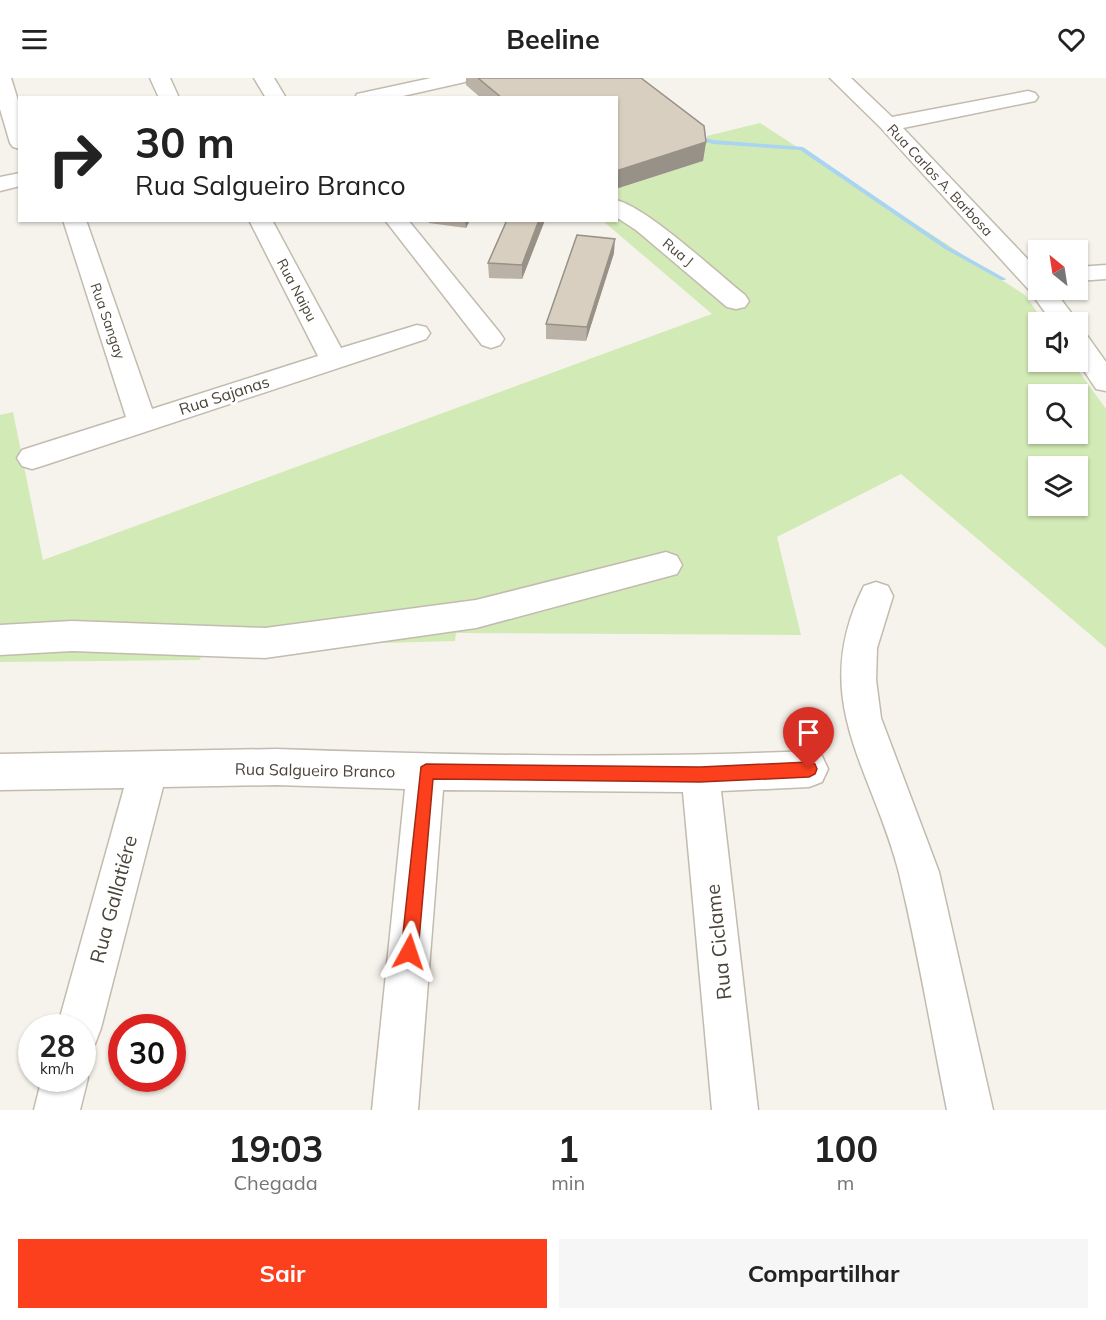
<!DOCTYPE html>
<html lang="pt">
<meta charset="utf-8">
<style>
body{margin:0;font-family:Mulish,sans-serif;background:#f6f6f6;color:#222;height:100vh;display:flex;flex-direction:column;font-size:22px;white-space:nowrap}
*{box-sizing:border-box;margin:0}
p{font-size:20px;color:#767676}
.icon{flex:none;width:33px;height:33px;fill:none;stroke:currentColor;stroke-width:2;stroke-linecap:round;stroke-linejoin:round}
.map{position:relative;height:1032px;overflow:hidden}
.drawer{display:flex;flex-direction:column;background:#fff;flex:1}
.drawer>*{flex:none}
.top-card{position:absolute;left:18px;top:18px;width:600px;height:126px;border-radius:0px;box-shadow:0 2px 4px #0004;background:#fff;color:#222;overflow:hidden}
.needle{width:39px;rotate:330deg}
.controls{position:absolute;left:1028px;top:162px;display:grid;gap:12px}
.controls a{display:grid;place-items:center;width:60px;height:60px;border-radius:0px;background:#fff;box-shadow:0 2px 4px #0004;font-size:30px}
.speed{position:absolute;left:18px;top:936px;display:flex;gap:12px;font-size:30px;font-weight:700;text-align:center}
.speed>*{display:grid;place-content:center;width:78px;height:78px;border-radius:50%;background:#fff;box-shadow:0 2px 4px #0004;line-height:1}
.speed small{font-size:15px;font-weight:400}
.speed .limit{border:9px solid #d22;background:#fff;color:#111}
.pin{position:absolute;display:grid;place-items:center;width:51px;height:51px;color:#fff;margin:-62px -26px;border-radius:50% 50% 50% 0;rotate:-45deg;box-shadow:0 0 6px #0007}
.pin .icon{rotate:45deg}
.me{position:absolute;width:66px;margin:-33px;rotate:5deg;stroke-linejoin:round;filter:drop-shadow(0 0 4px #0008)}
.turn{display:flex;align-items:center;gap:21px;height:126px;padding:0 18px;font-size:27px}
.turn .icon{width:78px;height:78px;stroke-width:2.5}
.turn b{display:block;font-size:42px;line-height:51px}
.eta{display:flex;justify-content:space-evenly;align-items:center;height:102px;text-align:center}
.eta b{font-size:36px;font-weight:700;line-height:42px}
.action{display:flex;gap:12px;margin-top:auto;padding:12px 18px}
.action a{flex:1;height:69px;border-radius:0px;background:#fc3f1d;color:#fff;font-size:24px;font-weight:700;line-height:69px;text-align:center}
.action a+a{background:#f6f6f6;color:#222}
header{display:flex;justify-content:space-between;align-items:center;height:78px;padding:0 18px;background:#fff;font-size:27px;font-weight:700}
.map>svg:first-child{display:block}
.green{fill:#d2eab5;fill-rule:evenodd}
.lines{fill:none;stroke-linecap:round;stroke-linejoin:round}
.stream{fill:#a9d4f2;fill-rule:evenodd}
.minor-casing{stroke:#c2bbae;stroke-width:3}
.minor{fill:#fff;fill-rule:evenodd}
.wall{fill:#bab2a6}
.shaded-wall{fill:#979187}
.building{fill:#d8cfc1;stroke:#979187;stroke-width:1.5}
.route{fill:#fc3f1d;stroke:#a42913;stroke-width:1.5}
.labels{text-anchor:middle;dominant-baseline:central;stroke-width:6;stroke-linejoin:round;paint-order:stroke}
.far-street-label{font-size:14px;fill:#4b4439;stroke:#fff}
.street-label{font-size:16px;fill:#4b4439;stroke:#fff}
.near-street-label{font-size:20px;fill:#4b4439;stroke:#fff}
</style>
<header><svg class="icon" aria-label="menu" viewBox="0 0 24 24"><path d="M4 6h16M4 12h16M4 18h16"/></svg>Beeline<svg class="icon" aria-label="heart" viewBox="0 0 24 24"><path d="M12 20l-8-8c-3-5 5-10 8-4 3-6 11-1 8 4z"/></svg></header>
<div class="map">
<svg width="1106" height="1032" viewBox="0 0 1106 1032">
<rect width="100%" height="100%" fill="#f6f3ec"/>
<path class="green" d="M760 45 1025 217 1044 244H1038V284H1072L1106 331V570L901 396 777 459 801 557 456 555 455 563 203 570 200 582 0 584V337L13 334 43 482 712 236 603 143 616 142 617 111 703 83 707 58ZM1038 316H1077V356H1038ZM1038 388H1077V428H1038Z"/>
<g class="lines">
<path class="stream" d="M695 57 713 62 803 69 949 169 1006 201 1005 202H1001L945 171 800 72 713 66 693 60V58Z"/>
<g class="minor-casing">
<g id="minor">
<path d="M0 0H11L20 29V71L13 69 10 65 0 31Z"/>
<path d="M150 0H170L179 20H159Z"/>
<path d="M254 0H274L286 20H266Z"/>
<path d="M431 0H468L465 4 394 20H355L357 16Z"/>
<path d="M830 0H851L892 39 1028 13 1035 15 1038 19 1035 23 903 50 1038 192V212H1054L1078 244 1077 245 1052 244 1029 212 881 50Z"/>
<path d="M20 95V108L0 113V99Z"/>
<path d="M616 122C648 130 716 194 745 217L749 223 745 229 736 231 727 229 636 152 616 139Z"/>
<path d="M63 142H86L152 331 318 278 249 142H272L341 270 417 247 426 249 430 255 426 261 42 388 32 391 22 388 17 380 22 372 126 339Z"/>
<path d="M385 142H408L500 255 504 261 500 267 491 270 482 267Z"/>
<path d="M1106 187V201L1077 203V189Z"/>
<path d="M1077 253 1086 256 1106 284V313L1096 311 1077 282Z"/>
<path d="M666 474 677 478 682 487 677 496 476 550 265 580 72 573 0 577V547L72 543 265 550 476 522Z"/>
<path d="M876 504 888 508 893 518 877 570 876 602 881 640 939 794 993 1032H947C931 953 918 873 899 795 872 689 807 622 864 508Z"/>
<path d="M276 671C454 677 631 681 809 673L822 678 828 691 822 704 809 709 721 713 758 1032H712L683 714 443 712 418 1032H372L405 711 276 707 163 709 101 950 95 966 82 971V950H57L124 710 0 712V676Z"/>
<path d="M82 987 88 1000 80 1032H34L42 1000H82Z"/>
</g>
</g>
<use href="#minor" class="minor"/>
</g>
<g class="wall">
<path d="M466 0H641L706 64 703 83 616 20H481L466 7Z"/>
<path d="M429 142H470L466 150 429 145Z"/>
<path d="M545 142 522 201 489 200 488 185Z"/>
<path d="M614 175 586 263 546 261V246Z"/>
</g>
<g class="shaded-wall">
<path d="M706 64 703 83 616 111V93Z"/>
<path d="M465 142H470L466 150Z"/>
<path d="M539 142H545L522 201V187Z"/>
<path d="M615 161 614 175 586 263 587 249Z"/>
</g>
<g class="building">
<path d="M478 0H641L704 48 706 64 616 93V20H502Z"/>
<path d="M507 142H539L522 187 488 185Z"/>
<path d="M577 157 615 161 587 249 546 246Z"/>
</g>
<path class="route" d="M809 684 815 686 817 691 815 696 809 699 700 704 433 701 418 874 416 880 409 883 403 880 401 874 421 689 426 686 700 689Z"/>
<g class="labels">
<g class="far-street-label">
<text transform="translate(940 102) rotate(47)">Rua Carlos A. Barbosa</text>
<text transform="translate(678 174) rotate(39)">Rua J</text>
<text transform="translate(297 212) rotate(62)">Rua Naipu</text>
<text transform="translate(108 243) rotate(71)">Rua Sangay</text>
</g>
<g class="street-label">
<text transform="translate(224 317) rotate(-18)">Rua Sajanas</text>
<text transform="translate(315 692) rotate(1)">Rua Salgueiro Branco</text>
</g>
<g class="near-street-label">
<text transform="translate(113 821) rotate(-75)">Rua Gallatiére</text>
<text transform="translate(718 864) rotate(-96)">Rua Ciclame</text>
</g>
</g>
</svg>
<div class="controls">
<a><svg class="needle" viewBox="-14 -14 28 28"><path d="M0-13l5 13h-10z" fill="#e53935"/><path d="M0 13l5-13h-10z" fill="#767676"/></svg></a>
<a><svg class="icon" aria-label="sound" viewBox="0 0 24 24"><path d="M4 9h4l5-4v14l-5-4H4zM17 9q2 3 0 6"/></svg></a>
<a><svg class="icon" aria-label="search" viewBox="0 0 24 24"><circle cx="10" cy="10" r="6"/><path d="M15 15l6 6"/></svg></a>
<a><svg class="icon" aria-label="layers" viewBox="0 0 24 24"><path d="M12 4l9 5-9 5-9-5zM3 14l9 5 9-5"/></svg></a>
</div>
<div class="speed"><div>28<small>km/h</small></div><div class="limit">30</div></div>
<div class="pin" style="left:809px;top:691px;background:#d93025"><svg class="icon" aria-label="arrive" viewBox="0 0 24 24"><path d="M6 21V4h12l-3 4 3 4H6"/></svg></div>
<svg class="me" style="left:409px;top:874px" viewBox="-20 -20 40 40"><path d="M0-17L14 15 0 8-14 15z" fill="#fc3f1d" stroke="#fff" stroke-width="4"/></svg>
<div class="top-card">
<div class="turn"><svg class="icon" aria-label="right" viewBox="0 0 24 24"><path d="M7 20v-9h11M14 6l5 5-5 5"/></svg><div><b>30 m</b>Rua Salgueiro Branco</div></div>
</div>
</div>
<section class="drawer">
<div class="eta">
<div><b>19:03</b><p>Chegada</p></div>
<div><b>1</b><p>min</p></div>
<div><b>100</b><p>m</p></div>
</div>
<div class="action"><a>Sair</a><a>Compartilhar</a></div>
</section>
